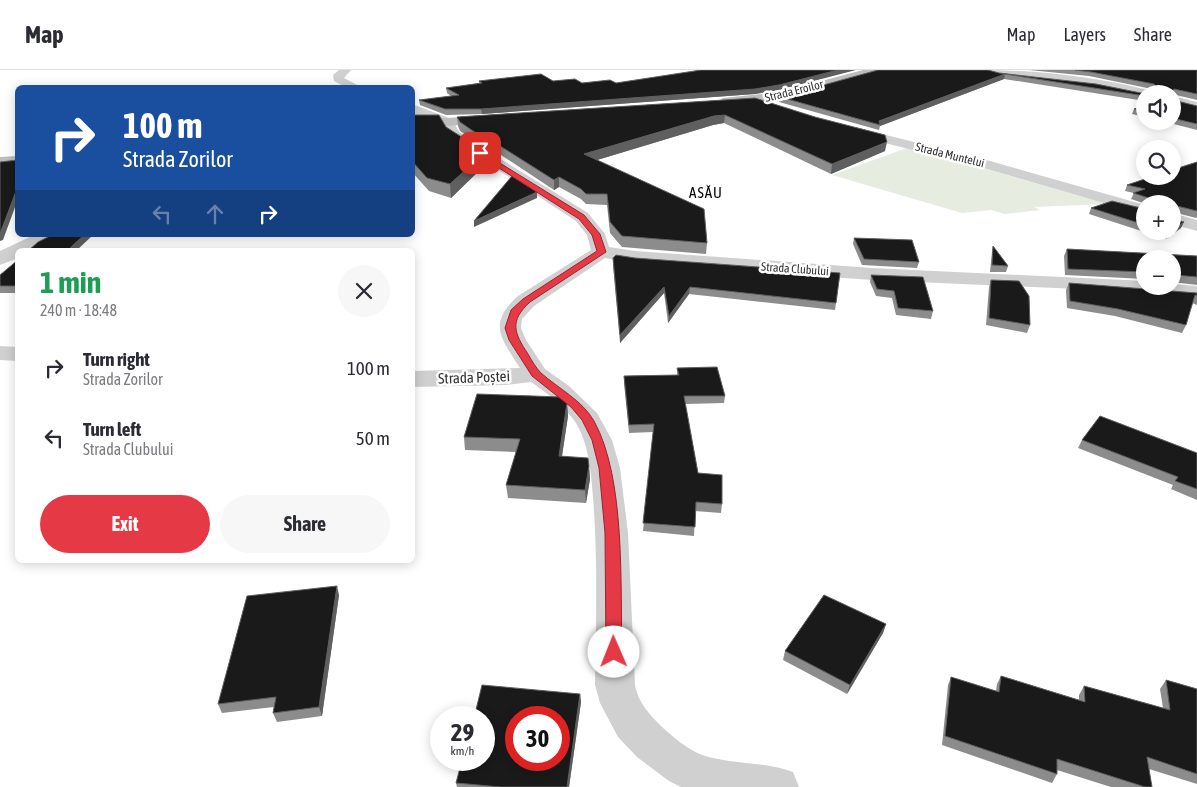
<!DOCTYPE html>
<meta charset="utf-8">
<style>
body{margin:0;font-family:"Asap Condensed",sans-serif;background:#f7f7f7;color:#2b2b33;height:100vh;display:flex;flex-direction:column;font-size:19px;white-space:nowrap}
*{box-sizing:border-box;margin:0}
p{font-size:16px;color:#7c7c81}
.icon{flex:none;width:28px;height:28px;fill:none;stroke:currentColor;stroke-width:2;stroke-linecap:round;stroke-linejoin:round}
.map{position:relative;flex:1;overflow:hidden}
.drawer{position:absolute;left:15px;top:178px;width:400px;height:315px;display:flex;flex-direction:column;background:#fff;border-radius:8px;box-shadow:0 2px 12px #0003}
.drawer>*{flex:none}
.hud{position:absolute;left:15px;top:15px;width:400px;height:152px;border-radius:8px;box-shadow:0 2px 12px #0003;background:#1a4fa0;color:#fff;overflow:hidden}
.controls{position:absolute;left:1136px;top:15px;display:grid;gap:10px}
.controls a{display:grid;place-items:center;width:45px;height:45px;border-radius:50%;background:#fff;box-shadow:0 2px 12px #0003;font-size:25px}
.speed{position:absolute;left:430px;top:636px;display:flex;gap:10px;font-size:25px;font-weight:700;text-align:center}
.speed>*{display:grid;place-content:center;width:65px;height:65px;border-radius:50%;background:#fff;box-shadow:0 2px 12px #0003;line-height:1}
.speed small{font-size:12px;font-weight:400}
.speed .limit{border:8px solid #d22;background:#fff;color:#111}
.pin{position:absolute;display:grid;place-items:center;width:42px;height:42px;color:#fff;margin:-21px;border-radius:10px;box-shadow:0 2px 8px #0006}
.me{position:absolute;width:55px;margin:-28px;rotate:359deg;stroke-linejoin:round;filter:drop-shadow(0 0 4px #0008)}
.turn{display:flex;align-items:center;gap:18px;height:105px;padding:0 25px;font-size:22px}
.turn .icon{width:65px;height:65px;stroke-width:2.5}
.turn b{display:block;font-size:35px;line-height:42px}
.lanes{display:flex;align-items:center;height:48px;padding:0 25px;background:#0003;justify-content:center;gap:25px;direction:ltr}
.lanes .off{opacity:.35}
.round{display:grid;place-items:center;flex:none;width:52px;height:52px;border-radius:26px;background:#f7f7f7}
.overview{display:flex;align-items:center;justify-content:space-between;height:85px;padding:0 25px}
h1{font-size:30px;font-weight:700;line-height:38px;color:#1e9e55}
.button{display:flex;gap:10px;margin-top:auto;padding:10px 25px}
.button a{flex:1;height:58px;border-radius:30px;background:#e63946;color:#fff;font-size:20px;font-weight:700;line-height:58px;text-align:center}
.button a+a{background:#f7f7f7;color:#2b2b33}
ul{padding:0;list-style:none}
li{display:flex;align-items:center;gap:15px;height:70px;padding:0 25px}
li div{flex:1}
li b{display:block;font-size:19px}
li em{font-style:normal}
header{display:flex;align-items:center;gap:30px;box-sizing:border-box;height:70px;padding:0 25px;background:#fff;border-bottom:1px solid #e1e1e2}
header strong{font-size:24px}
nav{display:flex;gap:28px;margin-inline-start:auto;font-size:18px}
.map>svg:first-child{display:block}
.green{fill:#e6ecdf}
.lines{fill:none;stroke-linecap:round;stroke-linejoin:round}
.minor{fill:#d0d0d0;fill-rule:evenodd}
.tertiary{fill:#d0d0d0;fill-rule:evenodd}
.secondary{fill:#bdbdbd;fill-rule:evenodd}
.wall{fill:#8c8c8c}
.shaded-wall{fill:#5f5f5f}
.building{fill:#1a1a1a;stroke:#5f5f5f;fill-rule:evenodd}
.route{fill:#e63946;stroke:#96252e}
.labels{text-anchor:middle;dominant-baseline:central;stroke-width:5;stroke-linejoin:round;paint-order:stroke}
.far-street-label{font-size:12px;fill:#333;stroke:#fff}
.far-quarter-label{font-size:15px;letter-spacing:1px;fill:#000;stroke:#fff}
.street-label{font-size:15px;fill:#333;stroke:#fff}
</style>
<header>
<strong>Map</strong>
<nav><a>Map</a><a>Layers</a><a>Share</a></nav>
</header>
<div class="map">
<svg width="1197" height="717" viewBox="0 0 1197 717">
<rect width="100%" height="100%" fill="#fff"/>
<path class="green" d="M907 78 934 84 1107 134 1034 137 1040 140 1005 144 991 140 962 143 832 105Z"/>
<g class="lines">
<g class="minor">
<path d="M339 0H351L344 8 363 18H347L334 11 333 5Z"/>
<path d="M981 0C1038 0 1097 7 1152 21L1154 24H1145V27C1101 15 1056 12 1010 7 1001 6 987 6 981 0Z"/>
<path d="M1172 26 1197 32V40L1172 34Z"/>
<path d="M412 34 452 49 459 62 473 72 588 143 605 164 609 177 635 181 872 198 1145 211V216H1172V214L1197 216V228L1101 220 872 210 635 193 605 188 534 236 522 249 521 258 526 270 545 299 569 316 597 343 612 370 620 398 628 463 635 615C638 632 649 644 661 656 673 667 687 679 702 685 732 695 764 691 793 702L799 717H681L669 711 637 687 618 667 600 633 595 615C596 552 598 490 593 427 591 402 589 375 576 353 565 337 547 323 531 312L506 315 412 317V301L520 298C501 268 487 254 518 226L591 180 587 165 576 151 448 67 442 55 412 43Z"/>
<path d="M34 165H58C50 177 31 180 18 180V188L0 195V181Z"/>
<path d="M0 276 18 277V291L0 290Z"/>
</g>
<g class="tertiary">
<path d="M850 56 990 91 1145 135V145L980 97 845 63 843 60Z"/>
<path d="M1172 143 1197 150V161L1172 154Z"/>
</g>
<g class="secondary">
<path d="M863 0H881L880 2 780 30 723 36 717 32 723 28 780 22Z"/>
<path d="M496 45 501 46 503 49 501 52 447 56 412 55V47L447 48Z"/>
<path d="M18 86V95L0 97V87Z"/>
</g>
</g>
<g class="wall">
<path d="M1029 0H1197V30L1172 24H1145V31L1004 9 880 56 879 60 779 32 780 27 999 3 1146 24 1153 20 1152 19 1089 6Z"/>
<path d="M479 11H553L582 13H616L779 20 755 24 482 44 446 45 420 35 419 30 451 26 447 23 446 18 479 13Z"/>
<path d="M755 28 885 81 831 104 724 53 713 55 597 90 707 173 706 184 622 177 610 163 607 135 586 134 581 129 559 117 554 120 498 83 474 70 460 61 458 56 457 47Z"/>
<path d="M1172 29 1173 30 1197 36V60L1162 51H1172Z"/>
<path d="M1145 36V47L1132 44 1134 39Z"/>
<path d="M412 45 446 57 485 82 486 94 451 128 429 121 412 102Z"/>
<path d="M1197 92V147L1196 148 1173 142V149L1181 158 1166 169 1089 144 1091 138 1145 139V161H1172V134H1146L1131 129 1134 123 1125 121 1127 115Z"/>
<path d="M854 168 919 192 917 198 862 195 853 174Z"/>
<path d="M993 176 1008 196 1006 202H990L992 182Z"/>
<path d="M1067 179 1197 186V215L1172 212V189H1145V209L1065 205 1064 186Z"/>
<path d="M613 188 836 233 835 240 689 224 668 253 664 223 620 273 613 195Z"/>
<path d="M18 190V223H0V205Z"/>
<path d="M871 205 933 241 931 249 896 245 892 228 876 226 870 212Z"/>
<path d="M991 210 1030 255 1027 263 986 255 989 217Z"/>
<path d="M1069 213 1197 223V235L1192 233 1186 255 1182 263 1115 246 1067 238 1066 220Z"/>
<path d="M677 298 725 326 724 333 685 334 698 403 722 434 721 443 695 441 694 466 643 461 653 362 629 363 624 313V306L677 305Z"/>
<path d="M567 333 568 346 562 386 589 396 590 409 586 433 508 428 506 415 516 382 465 380 464 367Z"/>
<path d="M1082 370 1197 383V430L1171 419 1173 415 1078 378Z"/>
<path d="M339 525 322 646 277 652 273 643 274 637 222 643 218 634Z"/>
<path d="M886 554 883 563 847 624 783 590 785 581Z"/>
<path d="M1001 606 1079 630V625L1084 616 1163 638 1160 619 1166 610 1197 619V714L1149 699 1152 717H1111L1057 700V704L1052 713 942 675 948 615 951 607 996 621 997 614Z"/>
<path d="M580 624 581 632 569 717H457L456 713Z"/>
</g>
<g class="shaded-wall">
<path d="M838 0H856L779 20 755 24 482 44 481 39Z"/>
<path d="M1005 4 1004 9 880 56 879 51Z"/>
<path d="M725 45 724 53 713 55 584 94V84L714 46Z"/>
<path d="M887 72 885 81 831 104 832 94Z"/>
<path d="M485 82 486 94 451 128 450 114Z"/>
<path d="M559 107V117L554 120V110Z"/>
<path d="M18 116V129L3 170 0 171V164Z"/>
<path d="M537 122V128L474 157V151Z"/>
<path d="M1184 152 1181 158 1166 169 1168 163 1171 161H1172V160Z"/>
<path d="M84 165H93L77 180H68Z"/>
<path d="M664 217V223L620 273V265Z"/>
<path d="M690 217 689 224 668 253 669 246Z"/>
<path d="M567 333 568 346 560 399 559 386Z"/>
<path d="M589 396 590 409 586 433 585 420Z"/>
<path d="M337 516 339 525 322 646 319 637Z"/>
<path d="M886 554 883 563 847 624 850 615Z"/>
<path d="M580 624 581 632 569 717H567Z"/>
</g>
<g class="building">
<path d="M701 0H838L779 15 755 19 481 39H445L419 30 459 25 446 18 482 13 479 11 541 4 553 11 575 9 582 13 610 10 616 13Z"/>
<path d="M878 0H988L999 3 1096 14 1146 24 1149 21 1158 19 1154 14 1091 2 1075 0H1197V24L1174 19 1172 21V24H1145V26L1005 4 879 51 880 55 780 27Z"/>
<path d="M755 28 815 47 885 65 887 72 832 94 725 45 714 46 584 84 704 139 707 173 622 166 610 152 607 124H586L581 119 559 107 554 110 497 74 473 61 460 52 457 47Z"/>
<path d="M1172 29 1173 30 1197 36V54L1172 48Z"/>
<path d="M1145 36V41L1134 39Z"/>
<path d="M412 45H439L446 57 485 82 450 114 427 108 412 91Z"/>
<path d="M18 90V116L0 164V92Z"/>
<path d="M1197 92V141L1173 135V149L1184 152 1172 160V134H1149V128L1133 123 1145 119 1127 115 1154 106H1172V100Z"/>
<path d="M512 106 537 122 474 151Z"/>
<path d="M1112 131 1145 139V155L1091 138Z"/>
<path d="M52 165H84L68 180H29L38 172Z"/>
<path d="M854 168 912 170 919 192 864 189Z"/>
<path d="M993 176 1008 196 992 195Z"/>
<path d="M1067 179 1197 186V207L1175 205 1172 207V189H1145V202L1068 199Z"/>
<path d="M616 185 635 188 840 203 836 233 690 217 669 246 664 217 620 265 613 188Z"/>
<path d="M18 190V216H0V205Z"/>
<path d="M871 205 923 207 933 241 898 238 894 221 877 219Z"/>
<path d="M991 210 1019 211 1029 226 1030 255 989 248Z"/>
<path d="M1069 213 1197 223V226L1195 225 1186 255 1118 239 1070 231Z"/>
<path d="M717 297 725 326H684L698 403 722 405V434L696 432 695 457 643 453 654 354 629 355 624 306 679 305 677 298Z"/>
<path d="M477 324 561 327 567 333 559 386 588 388 589 396 585 420 506 415 520 369 464 367Z"/>
<path d="M1100 346 1197 383V419L1175 411 1178 407 1082 370Z"/>
<path d="M337 516 319 637 273 643 276 627 218 634 247 526Z"/>
<path d="M824 525 886 554 850 615 785 581Z"/>
<path d="M1001 606 1085 632 1084 616 1170 640 1166 610 1197 619V704L1147 687 1152 717H1145L1057 689V704L945 666 951 607 999 622Z"/>
<path d="M482 615 580 624 567 717H501L456 713 462 690H484V648H474ZM516 648H559V690H516Z"/>
</g>
<path class="route" d="M477 82H482L584 145 600 164 606 182 530 232C509 251 514 263 528 284 532 291 536 298 541 303 559 319 582 330 594 351 626 409 620 516 622 582L619 587 614 589 608 587 606 582 605 463 599 398 592 370 582 350 571 337 532 306 509 270 505 258 511 240 523 229 597 181 592 165 579 149 477 84Z"/>
<g class="labels">
<g class="far-street-label">
<text transform="translate(794 21) rotate(-14)">Strada Eroilor</text>
<text transform="translate(950 85) rotate(14)">Strada Muntelui</text>
<text transform="translate(795 199) rotate(4)">Strada Clubului</text>
</g>
<g class="far-quarter-label">
<text x="706" y="122">ASĂU</text>
</g>
<g class="street-label">
<text transform="translate(474 307) rotate(-2)">Strada Poștei</text>
</g>
</g>
</svg>
<div class="controls">
<a><svg class="icon" aria-label="sound" viewBox="0 0 24 24"><path d="M4 9h4l5-4v14l-5-4H4zM17 9q2 3 0 6"/></svg></a>
<a><svg class="icon" aria-label="search" viewBox="0 0 24 24"><circle cx="10" cy="10" r="6"/><path d="M15 15l6 6"/></svg></a>
<a>+</a>
<a>−</a>
</div>
<div class="speed"><div>29<small>km/h</small></div><div class="limit">30</div></div>
<div class="pin" style="left:480px;top:83px;background:#d93025"><svg class="icon" aria-label="arrive" viewBox="0 0 24 24"><path d="M6 21V4h12l-3 4 3 4H6"/></svg></div>
<svg class="me" style="left:614px;top:582px" viewBox="-20 -20 40 40"><circle r="19" fill="#fff"/><path d="M0-13L10 11 0 6-10 11z" fill="#e63946"/></svg>
<div class="hud">
<div class="turn"><svg class="icon" aria-label="right" viewBox="0 0 24 24"><path d="M7 20v-9h11M14 6l5 5-5 5"/></svg><div><b>100 m</b>Strada Zorilor</div></div>
<div class="lanes"><svg class="icon off" aria-label="left" viewBox="0 0 24 24"><path d="M17 20v-9H6M10 6l-5 5 5 5"/></svg><svg class="icon off" aria-label="ahead" viewBox="0 0 24 24"><path d="M12 20V5M6 11l6-6 6 6"/></svg><svg class="icon" aria-label="right" viewBox="0 0 24 24"><path d="M7 20v-9h11M14 6l5 5-5 5"/></svg></div>
</div>
<section class="drawer">
<div class="overview"><div><h1>1 min</h1><p>240 m · 18:48</p></div><a class="round"><svg class="icon" aria-label="close" viewBox="0 0 24 24"><path d="M6 6l12 12M18 6L6 18"/></svg></a></div>
<ul>
<li><svg class="icon" aria-label="right" viewBox="0 0 24 24"><path d="M7 20v-9h11M14 6l5 5-5 5"/></svg><div><b>Turn right</b><p>Strada Zorilor</p></div><em>100 m</em></li>
<li><svg class="icon" aria-label="left" viewBox="0 0 24 24"><path d="M17 20v-9H6M10 6l-5 5 5 5"/></svg><div><b>Turn left</b><p>Strada Clubului</p></div><em>50 m</em></li>
</ul>
<div class="button"><a>Exit</a><a>Share</a></div>
</section>
</div>
